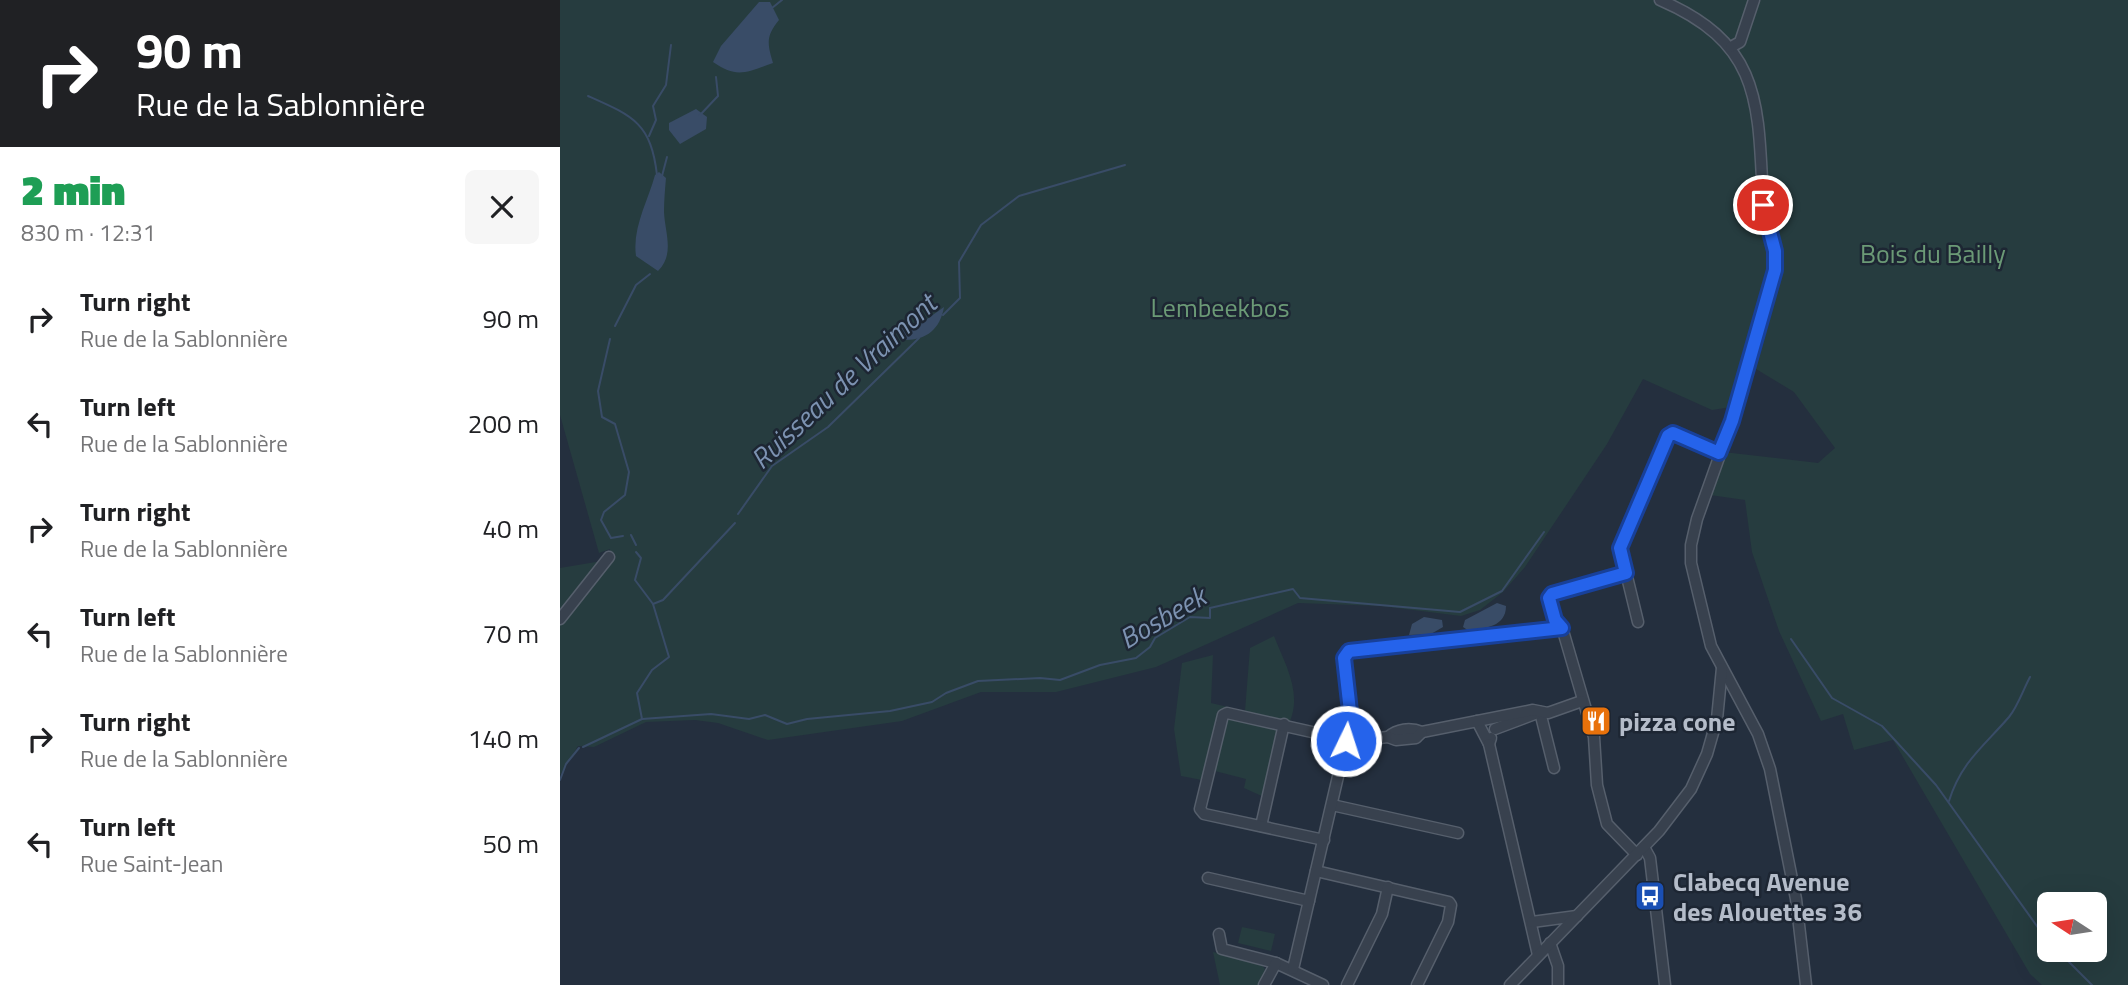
<!DOCTYPE html>
<meta charset="utf-8">
<style>
body{margin:0;font-family:"Titillium Web",sans-serif;background:#f6f6f6;color:#202124;height:100vh;display:flex;flex-direction:column;font-size:26px;white-space:nowrap}
*{box-sizing:border-box;margin:0}
p{font-size:23px;color:#757577}
.icon{flex:none;width:38px;height:38px;fill:none;stroke:currentColor;stroke-width:2;stroke-linecap:round;stroke-linejoin:round}
.map{position:relative;flex:1;overflow:hidden}
.sheet{display:flex;flex-direction:column;background:#fff;width:560px}
.sheet>*{flex:none}
.top-card{background:#202124;color:#fff;overflow:hidden}
.needle{width:46px;rotate:282deg}
.controls{position:absolute;left:1477px;top:892px;display:grid;gap:14px}
.controls a{display:grid;place-items:center;width:70px;height:70px;border-radius:10px;background:#fff;box-shadow:0 7px 28px #0002;font-size:35px}
.pin{position:absolute;display:grid;place-items:center;width:60px;height:60px;color:#fff;margin:-30px;border:4px solid #fff;border-radius:50%;box-shadow:0 2px 7px #0007}
.me{position:absolute;width:77px;margin:-38px;rotate:4deg;stroke-linejoin:round;filter:drop-shadow(0 0 5px #0008)}
.turn{display:flex;align-items:center;gap:24px;height:147px;padding:0 21px;font-size:32px}
.turn .icon{width:91px;height:91px;stroke-width:2.5}
.turn b{display:block;font-size:49px;line-height:60px}
.round{display:grid;place-items:center;flex:none;width:74px;height:74px;border-radius:10px;background:#f6f6f6}
.headline{display:flex;align-items:center;justify-content:space-between;height:119px;padding:0 21px}
h1{font-size:42px;font-weight:800;line-height:52px;color:#1e9e55}
ul{padding:0;list-style:none}
li{display:flex;align-items:center;gap:21px;height:105px;padding:0 21px}
li div{flex:1}
li b{display:block;font-size:26px}
li em{font-style:normal}
main{display:flex;flex:1;min-height:0}
.map>svg:first-child{display:block}
.green{fill:#263c3f;fill-rule:evenodd}
.water{fill:#394c67}
.lines{fill:none;stroke-linecap:round;stroke-linejoin:round}
.stream{stroke:#394c67;stroke-width:2}
.minor-casing{stroke:#565f6c;stroke-width:13}
.minor{stroke:#38414e;stroke-width:10}
.route-casing{stroke:#184099;stroke-width:18}
.route{stroke:#2563eb;stroke-width:12}
.labels{text-anchor:middle;dominant-baseline:central;stroke-width:5;stroke-linejoin:round;paint-order:stroke}
.park-label{font-size:26px;fill:#6b9a76;stroke:#1d2633}
.poi-label{font-size:26px;font-weight:bold;fill:#b4bcc9;stroke:#1d2633;text-anchor:start}
.water-label{font-size:28px;font-style:italic;fill:#7c92b1;stroke:#1d2633}
</style>
<main>
<section class="sheet">
<div class="top-card">
<div class="turn"><svg class="icon" aria-label="right" viewBox="0 0 24 24"><path d="M7 20v-9h11M14 6l5 5-5 5"/></svg><div><b>90 m</b>Rue de la Sablonnière</div></div>
</div>
<div class="headline"><div><h1>2 min</h1><p>830 m · 12:31</p></div><a class="round"><svg class="icon" aria-label="close" viewBox="0 0 24 24"><path d="M6 6l12 12M18 6L6 18"/></svg></a></div>
<ul>
<li><svg class="icon" aria-label="right" viewBox="0 0 24 24"><path d="M7 20v-9h11M14 6l5 5-5 5"/></svg><div><b>Turn right</b><p>Rue de la Sablonnière</p></div><em>90 m</em></li>
<li><svg class="icon" aria-label="left" viewBox="0 0 24 24"><path d="M17 20v-9H6M10 6l-5 5 5 5"/></svg><div><b>Turn left</b><p>Rue de la Sablonnière</p></div><em>200 m</em></li>
<li><svg class="icon" aria-label="right" viewBox="0 0 24 24"><path d="M7 20v-9h11M14 6l5 5-5 5"/></svg><div><b>Turn right</b><p>Rue de la Sablonnière</p></div><em>40 m</em></li>
<li><svg class="icon" aria-label="left" viewBox="0 0 24 24"><path d="M17 20v-9H6M10 6l-5 5 5 5"/></svg><div><b>Turn left</b><p>Rue de la Sablonnière</p></div><em>70 m</em></li>
<li><svg class="icon" aria-label="right" viewBox="0 0 24 24"><path d="M7 20v-9h11M14 6l5 5-5 5"/></svg><div><b>Turn right</b><p>Rue de la Sablonnière</p></div><em>140 m</em></li>
<li><svg class="icon" aria-label="left" viewBox="0 0 24 24"><path d="M17 20v-9H6M10 6l-5 5 5 5"/></svg><div><b>Turn left</b><p>Rue Saint-Jean</p></div><em>50 m</em></li>
</ul>
</section>
<div class="map">
<svg width="1568" height="985" viewBox="0 0 1568 985">
<rect width="100%" height="100%" fill="#242f3e"/>
<g class="green">
<path d="M0 0H1568V985H1482L1470 974 1333 740 1294 750 1283 714 1261 721 1219 631 1192 552 1185 500 1150 495 1163 452 1258 463 1275 448 1234 392 1186 363 1171 407 1152 410 1083 379 1047 444 965 567 943 592 920 610 901 616 821 606 738 603 596 667 496 692H421L342 721 208 740 158 723 135 720 86 722 34 747 18 746 0 775V624L51 559 50 549 39 553 0 415ZM1489 905H1535V950H1489Z"/>
<path d="M42 561 0 614V568Z"/>
<path d="M714 636C725 664 742 692 730 721L722 720 704 797 684 788 686 779 651 770 642 780 621 776 614 729 622 663 653 655 651 703 685 711 690 648Z"/>
<path d="M682 927 715 934 711 951 678 943Z"/>
<path d="M653 952 701 964 705 969 699 985H660Z"/>
</g>
<g class="water">
<path d="M199 2H210L219 20C206 36 207 43 213 63 187 72 177 79 153 62L161 46Z"/>
<path d="M136 109 147 117 146 129 120 144 109 130V123Z"/>
<path d="M99 172 106 178C105 189 104 201 104 212 105 233 115 254 98 271L76 256C72 228 88 201 95 175Z"/>
<path d="M384 307C380 329 367 340 345 340L338 333 337 324H360Z"/>
<path d="M937 603 946 606C946 627 925 628 909 631L903 627 905 620Z"/>
<path d="M864 617 882 620 883 627 871 634 849 635 852 624Z"/>
</g>
<g class="lines">
<g class="stream">
<path d="M212 8 222 0"/>
<path d="M28 96C73 116 91 123 97 175"/>
<path d="M140 115 158 96 156 77"/>
<path d="M89 136 96 120 93 106 106 85 111 45"/>
<path d="M102 176 107 157"/>
<path d="M383 315 400 298 399 262 421 225 459 196 565 165"/>
<path d="M55 326 76 285 90 274"/>
<path d="M50 339 38 391 42 417 55 424 69 472 65 495 44 512 41 520 51 538 63 536"/>
<path d="M178 514 212 466 268 427 359 338"/>
<path d="M71 535 76 545"/>
<path d="M76 552 81 558 75 580 93 604"/>
<path d="M1231 639 1272 698 1322 726 1376 785 1489 943"/>
<path d="M82 719 151 714 189 719 205 715 227 724 247 719 330 711 372 702 386 693 418 681 480 678 500 680 540 665 576 658 590 647 595 638 630 617 650 618V608L733 589 740 598 900 612 942 591 984 532"/>
<path d="M23 747 82 719 77 693 92 670 109 657 93 604 103 600 175 523"/>
<path d="M0 780 6 764 19 748"/>
<path d="M1389 801C1401 762 1424 746 1449 717 1458 706 1463 690 1470 677"/>
<path d="M1497 950 1532 985"/>
</g>
<g class="minor-casing">
<g id="minor">
<path d="M1100 0C1202 44 1198 103 1203 201 1204 225 1215 246 1215 269L1172 421 1137 519 1131 545V563L1151 646 1198 734 1210 769 1236 899 1246 985"/>
<path d="M1171 47 1180 42 1194 0"/>
<path d="M1066 573 992 594 989 598 995 620 1001 624 1034 737 1037 785 1047 824 1077 855"/>
<path d="M0 619 49 557"/>
<path d="M1078 622 1060 548 1107 436 1113 433 1159 453"/>
<path d="M980 712 994 768"/>
<path d="M917 721 929 744 931 738"/>
<path d="M935 729 980 712"/>
<path d="M828 737C837 729 850 727 862 732L973 710 988 713 1022 701"/>
<path d="M929 744 978 955"/>
<path d="M772 805 898 833"/>
<path d="M701 826 724 724"/>
<path d="M764 840 644 814 640 809 663 715 667 713 792 741 828 737 836 740 856 738 862 732"/>
<path d="M1084 847 1090 858 1105 985"/>
<path d="M756 871 889 902 891 905 888 922 857 985"/>
<path d="M648 878 749 901"/>
<path d="M972 922 1017 916"/>
<path d="M659 934 662 949 716 963 763 985"/>
<path d="M990 943 998 966V985"/>
<path d="M733 969 790 725 784 658 788 651 1002 628"/>
<path d="M704 985 716 963"/>
<path d="M787 985 822 914 828 887"/>
<path d="M950 985 1099 831 1131 789 1147 754 1157 719 1162 668"/>
</g>
</g>
<use href="#minor" class="minor"/>
</g>
<g class="lines">
<g class="route-casing">
<path id="route" d="M786 741 791 720 784 658 789 651 1002 628 995 620 989 598 992 594 1066 573 1060 548 1108 436 1113 433 1159 453 1172 421 1215 270V251L1203 205"/>
</g>
<use href="#route" class="route"/>
</g>
<defs>
<g id="restaurant-square" transform="scale(1.575)"><rect x="-9" y="-9" width="18" height="18" rx="4" fill="#e8710a" stroke="#1d2633"/><path d="M-5-6h1v4h1v-4h1v4h1v-4h1v5L-1.5 .5V6h-2V.5L-5-1ZM5-6V6H3V1.5H1.5Q1.5-4 5-6Z" fill="#fff"/></g>
<g id="bus-square" transform="scale(1.575)"><rect x="-9" y="-9" width="18" height="18" rx="4" fill="#1a4fb4" stroke="#1d2633"/><path d="M-5-6H5V4H4V6H2V4H-2V6H-4V4H-5ZM-3.5-4V0h7V-4ZM-3.5 1.2v1.5H-2V1.2ZM2 1.2v1.5H3.5V1.2Z" fill="#fff"/></g>
</defs>
<g fill-rule="evenodd">
<use href="#restaurant-square" x="1036" y="721"/>
<use href="#bus-square" x="1090" y="896"/>
</g>
<g class="labels">
<g class="park-label">
<text x="1373" y="253">Bois du Bailly</text>
<text x="660" y="307">Lembeekbos</text>
</g>
<g class="poi-label">
<text x="1059" y="721">pizza cone</text>
<text x="1113" y="881">Clabecq Avenue<tspan x="1113" dy="30">des Alouettes 36</tspan></text>
</g>
<g class="water-label">
<text transform="translate(283 381) rotate(-43)">Ruisseau de Vraimont</text>
<text transform="translate(602 617) rotate(-30)">Bosbeek</text>
</g>
</g>
</svg>
<div class="controls">
<a><svg class="needle" viewBox="-14 -14 28 28"><path d="M0-13l5 13h-10z" fill="#e53935"/><path d="M0 13l5-13h-10z" fill="#757577"/></svg></a>
</div>
<div class="pin" style="left:1203px;top:205px;background:#d93025"><svg class="icon" aria-label="arrive" viewBox="0 0 24 24"><path d="M6 21V4h12l-3 4 3 4H6"/></svg></div>
<svg class="me" style="left:786px;top:741px" viewBox="-20 -20 40 40"><circle r="17" fill="#2563eb" stroke="#fff" stroke-width="3"/><path d="M0-11L8 9 0 5-8 9z" fill="#fff"/></svg>
</div>
</main>
